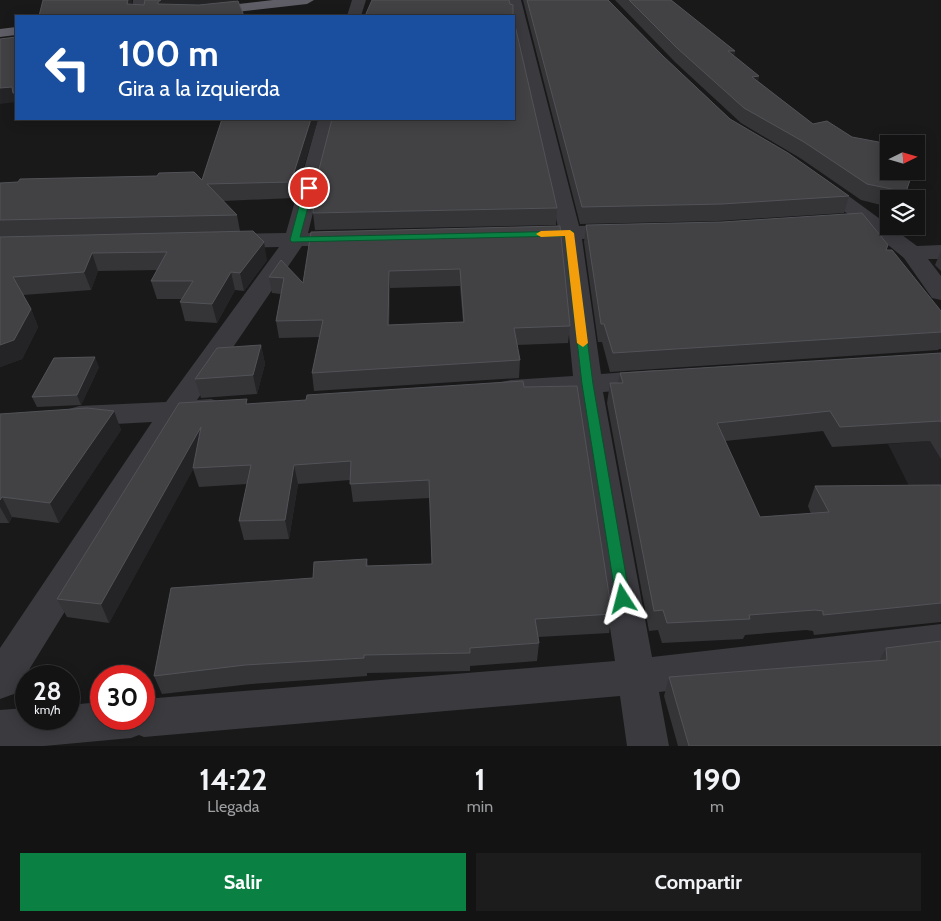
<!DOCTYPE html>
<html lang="es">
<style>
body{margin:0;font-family:Cabin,sans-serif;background:#1c1c1d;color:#f1f3f6;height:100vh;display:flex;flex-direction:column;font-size:19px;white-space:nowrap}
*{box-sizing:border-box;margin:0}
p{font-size:16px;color:#9d9ea0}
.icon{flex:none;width:28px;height:28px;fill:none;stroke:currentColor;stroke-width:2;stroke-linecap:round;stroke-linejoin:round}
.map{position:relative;height:746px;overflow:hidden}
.side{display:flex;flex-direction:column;background:#131314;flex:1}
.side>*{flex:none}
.hud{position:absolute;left:15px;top:15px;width:500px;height:105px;border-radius:0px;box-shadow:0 2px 12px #0003,0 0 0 1px #323234;background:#1a4fa0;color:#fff;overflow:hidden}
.needle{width:32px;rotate:85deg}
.fabs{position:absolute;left:880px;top:135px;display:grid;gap:10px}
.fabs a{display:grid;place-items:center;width:45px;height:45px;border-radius:0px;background:#131314;box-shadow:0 2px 12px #0003,0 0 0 1px #323234;font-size:25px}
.speed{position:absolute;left:15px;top:665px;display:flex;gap:10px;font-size:25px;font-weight:700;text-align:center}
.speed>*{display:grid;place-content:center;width:65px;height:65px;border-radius:50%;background:#131314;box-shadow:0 2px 12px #0003,0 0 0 1px #323234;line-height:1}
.speed small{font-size:12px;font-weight:400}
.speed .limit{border:8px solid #d22;background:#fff;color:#111}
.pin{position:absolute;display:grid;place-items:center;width:42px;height:42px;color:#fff;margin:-21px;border:2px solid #fff;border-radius:50%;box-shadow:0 1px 5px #0007}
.me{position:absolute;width:55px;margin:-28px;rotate:351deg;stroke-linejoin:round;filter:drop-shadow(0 0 4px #0008)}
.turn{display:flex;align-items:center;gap:18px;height:105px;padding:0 20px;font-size:22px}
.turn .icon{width:65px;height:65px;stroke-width:2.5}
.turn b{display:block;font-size:35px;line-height:42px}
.eta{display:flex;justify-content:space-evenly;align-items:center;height:85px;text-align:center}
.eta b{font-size:30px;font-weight:800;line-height:35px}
.action{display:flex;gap:10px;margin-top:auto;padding:10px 20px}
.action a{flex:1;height:58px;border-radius:0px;background:#0b8043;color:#fff;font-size:20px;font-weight:800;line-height:58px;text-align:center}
.action a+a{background:#1c1c1d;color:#f1f3f6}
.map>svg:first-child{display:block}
.built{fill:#252527}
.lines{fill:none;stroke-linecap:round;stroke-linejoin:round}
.minor{fill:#3b3a3f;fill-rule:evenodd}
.trunk{fill:#5f5e66;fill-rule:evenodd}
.wall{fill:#353538;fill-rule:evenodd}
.shaded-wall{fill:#242426}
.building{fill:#424245;stroke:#525357;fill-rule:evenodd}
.route{fill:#0b8043;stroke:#07532c}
.slow{fill:#f59e0b}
</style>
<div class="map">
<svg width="941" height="746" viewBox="0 0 941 746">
<rect width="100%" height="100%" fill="#19191a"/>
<path class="built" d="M941 440V550L888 444Z"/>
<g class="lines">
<g class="minor">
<path d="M133 0H147L146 16H132Z"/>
<path d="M352 0H366L361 16H347Z"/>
<path d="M507 0H521L579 226 623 225 631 227 634 232 631 237 582 239 601 374 655 370 665 373 669 379 665 385 655 388 603 392 652 657 941 624V658L659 692 669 746H627L620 696 144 737 139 735 131 738 44 746H0V710L26 708V719H69V705L101 702V719H144V699L615 661 575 394 511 398 501 396 497 389 501 382 511 380 573 376 560 240 524 241 516 239 513 234 516 229 558 227 514 29V16H511Z"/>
<path d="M318 119H336L308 233 346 232 354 234 357 239 354 244 346 246H302L197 400 211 399 221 402 225 409 221 416 211 419 183 420 14 694 0 699V648L152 422 79 426 69 423 64 416 69 409 79 406 166 402 279 247 224 248 216 246 213 241 216 236 224 234 286 233Z"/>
<path d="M817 176 824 178 917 246 941 245V259H928L941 276V300L932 298 904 258 876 235 810 186 807 182 810 178Z"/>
</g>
<g class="trunk">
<path d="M273 0H314L307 4 202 16H162L169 12Z"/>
<path d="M16 27V35L0 37V29Z"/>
</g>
</g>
<g class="wall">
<path d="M523 0H608L663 56 730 119 849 196 844 213 718 221 580 224Z"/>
<path d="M615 0H671L735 51 734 56 759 76 758 81 813 124 852 137 913 171 904 199H889V207L861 200 800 158 741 123 675 62Z"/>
<path d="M318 119 294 198 223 201 237 215 240 231 267 260 244 291 235 290 217 323 185 321 180 302 182 299H157L151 281 157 270 98 271 91 290 23 295 31 309 38 327 22 359 0 367V183L202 180Z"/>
<path d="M557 208 556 225 315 230 313 213Z"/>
<path d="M586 225 886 250 941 311V349H939L938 350 610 372 602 342H598L584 242Z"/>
<path d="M560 226 570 326 568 343 517 345 520 360 519 378 314 391 312 373 320 337 279 338 276 321 281 294 272 293 269 277 281 260 303 283ZM460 286 463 322 389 325 390 288Z"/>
<path d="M941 251V271L935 265Z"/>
<path d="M261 345 265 364 257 394 201 398 195 379Z"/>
<path d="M941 353V459L930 441 832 447 823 431 725 441 760 517 811 514 808 506 815 486 941 485V622L814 635 813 631 806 630 745 635 743 639 662 643 658 630 649 631 607 403 610 383H618L620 373Z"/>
<path d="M99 367 81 405 37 407 32 397Z"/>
<path d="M524 387 612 614 609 633 538 637 539 643 537 661 470 666V671L367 673V676L251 684 162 694 154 676 313 578 367 559 368 566 432 564 430 498 353 502 350 480 298 484 289 539 244 540 239 521 247 484 199 487 193 469 109 623 67 617 57 599 248 404Z"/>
<path d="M114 411 121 430 59 523 12 517 9 523H0V414Z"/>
<path d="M886 648 941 746H678L664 696 669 677 879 661Z"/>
</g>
<g class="shaded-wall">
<path d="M128 0H132L131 16 127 4Z"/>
<path d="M161 0H235L236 2 169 10 158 4V2Z"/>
<path d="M728 51H735L732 65Z"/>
<path d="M759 76 756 91 752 77Z"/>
<path d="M12 87 16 93V102L0 104V88Z"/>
<path d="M311 119H318L294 198 291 182Z"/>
<path d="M264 242 267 260 244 291 240 273Z"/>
<path d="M92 253 98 271 91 290 84 272Z"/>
<path d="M389 271 390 288 389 342 388 325Z"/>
<path d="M231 272 235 290 217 323 212 304Z"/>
<path d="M31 309 38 327 22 359 0 367V345Z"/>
<path d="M261 345 265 364 257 394 253 375Z"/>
<path d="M95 357 99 367 81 405 77 395Z"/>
<path d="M114 411 121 430 59 523 50 503Z"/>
<path d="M201 427 206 446 109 623 101 604Z"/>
<path d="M294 465 298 484 289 539 285 520Z"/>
<path d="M2 497 12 517 9 523 0 507V500Z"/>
</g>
<g class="building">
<path d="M43 0H128L127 4 144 5 145 0H161L158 2V4L199 5 238 1 244 16H39Z"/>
<path d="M372 0H509L510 4 513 5V16H365Z"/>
<path d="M527 0H608L663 56 730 119 788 153 849 196 722 204 582 207Z"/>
<path d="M629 0H671L735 51H728L759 76 752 77 813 124 827 121 852 137 889 144V171H913L906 192 867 184 804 142 744 108 677 48Z"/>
<path d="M514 21 557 208 313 213 316 181 332 119H514Z"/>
<path d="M16 37V93H13L12 87 0 88V39Z"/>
<path d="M222 119H311L291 182 207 184 237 215 0 220V183L18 182 20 179 157 176 159 173 194 172 202 180Z"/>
<path d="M916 150 920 151 916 162Z"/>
<path d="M862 213 888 245 886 250H892L941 311V332L613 353 604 324H601L586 225 722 222Z"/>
<path d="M560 226 570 326 514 328 520 360 312 373 323 320 276 321 284 278 269 277 281 260 303 283 311 232ZM460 269 464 322 388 325 389 271Z"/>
<path d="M253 231 264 242 240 273 231 272 212 304 180 302 193 281H151L167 252 92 253 84 272 13 277 31 309 14 340 0 345V237Z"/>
<path d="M261 345 253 375 195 379 217 348Z"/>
<path d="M941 353V422L940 421 840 427 830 411 717 423 760 517 829 512 815 486 941 485V603L823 615V611L815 610 749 615 750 619 667 623 663 610 654 611 610 383H623L620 373Z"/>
<path d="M95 357 77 395 32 397 54 358Z"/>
<path d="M523 381 524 387 577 386 612 614 535 619 539 643 470 648V653L364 655V658L245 665 154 676 171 588 313 578 314 562 367 559 366 566 432 564 429 480 350 484 351 461 294 465 285 520 239 521 251 465 193 468 201 427 101 604 57 599 179 403 247 399 246 404 306 400 307 395Z"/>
<path d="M87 408 114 411 50 503 2 497 0 500V414Z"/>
<path d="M941 641V746H689L669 677 887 660 886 648Z"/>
</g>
<path class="route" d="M309 185 313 188 300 237 573 231 593 384 630 599 628 603 623 605 618 603 616 599 582 384 565 236 292 242 290 240 304 188Z"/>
<path class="slow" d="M570 230 574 233 588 343 583 347 577 343 565 236 541 237 536 234 541 231Z"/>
</svg>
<div class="fabs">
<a><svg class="needle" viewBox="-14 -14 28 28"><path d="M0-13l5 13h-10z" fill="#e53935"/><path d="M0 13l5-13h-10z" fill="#9d9ea0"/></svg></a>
<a><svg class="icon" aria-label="layers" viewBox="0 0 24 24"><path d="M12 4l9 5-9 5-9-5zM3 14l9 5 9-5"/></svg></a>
</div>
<div class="speed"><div>28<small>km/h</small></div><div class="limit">30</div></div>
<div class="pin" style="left:309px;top:188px;background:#d93025"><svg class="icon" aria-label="arrive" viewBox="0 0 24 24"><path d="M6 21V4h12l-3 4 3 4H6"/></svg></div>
<svg class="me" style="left:623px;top:599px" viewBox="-20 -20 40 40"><path d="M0-17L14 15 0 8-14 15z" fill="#0b8043" stroke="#fff" stroke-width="4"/></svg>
<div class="hud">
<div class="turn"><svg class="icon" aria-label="left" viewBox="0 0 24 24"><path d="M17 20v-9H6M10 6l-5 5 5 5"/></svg><div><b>100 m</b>Gira a la izquierda</div></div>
</div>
</div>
<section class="side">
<div class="eta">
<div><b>14:22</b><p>Llegada</p></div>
<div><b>1</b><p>min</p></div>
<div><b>190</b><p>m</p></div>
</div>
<div class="action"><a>Salir</a><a>Compartir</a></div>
</section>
